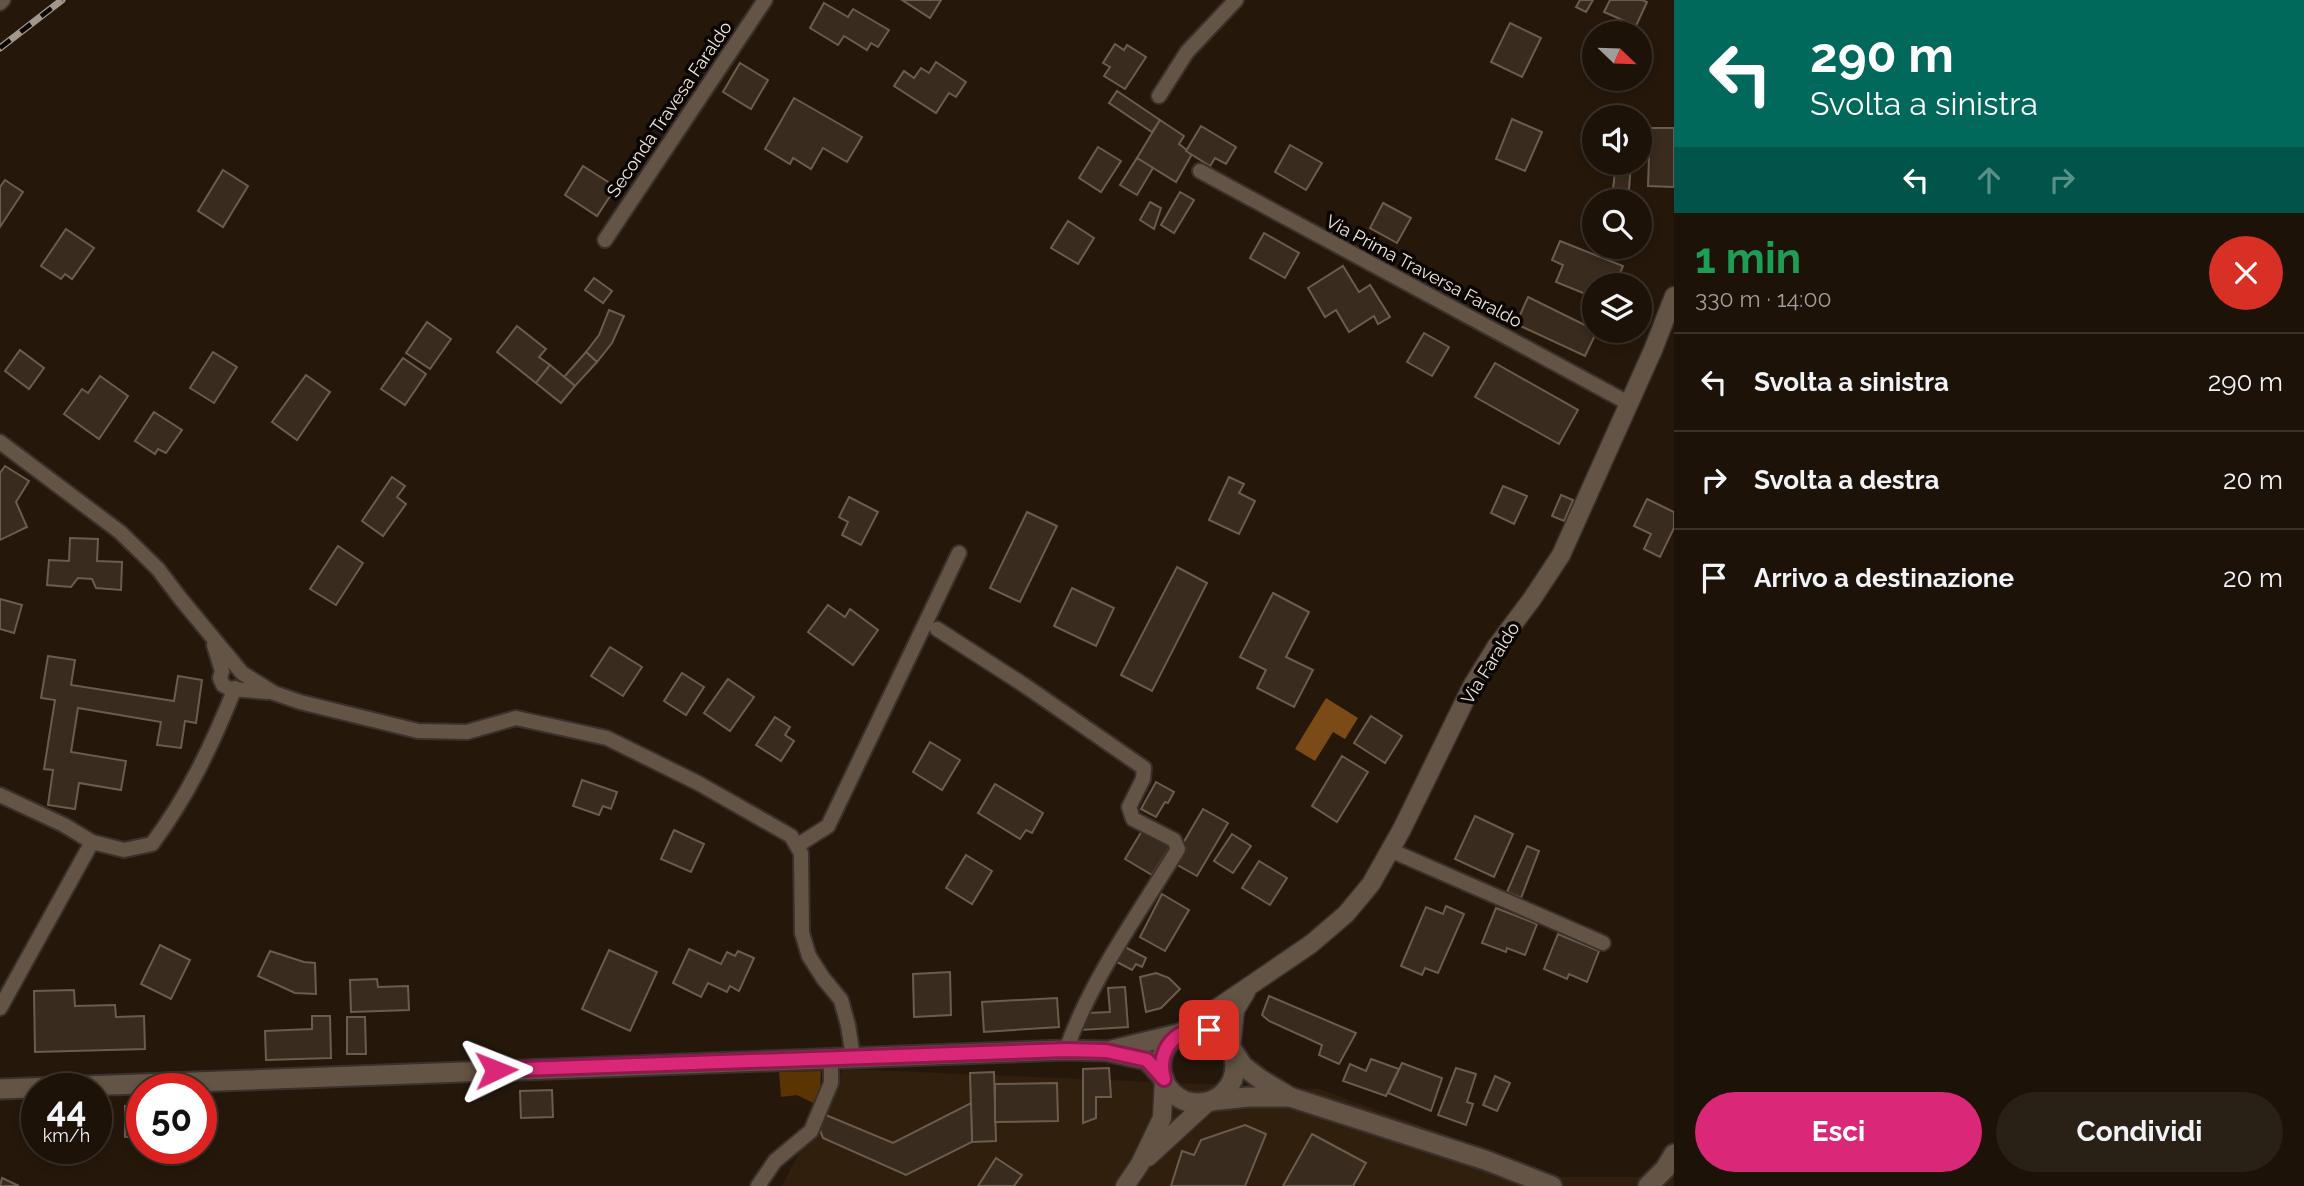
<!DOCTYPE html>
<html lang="it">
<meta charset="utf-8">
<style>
body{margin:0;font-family:Raleway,sans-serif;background:#292016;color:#f1f3f6;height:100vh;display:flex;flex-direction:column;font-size:26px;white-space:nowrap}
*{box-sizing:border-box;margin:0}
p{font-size:23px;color:#a09e9c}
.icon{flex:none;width:38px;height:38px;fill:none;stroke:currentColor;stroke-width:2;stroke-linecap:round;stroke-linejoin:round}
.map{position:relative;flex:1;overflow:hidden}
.side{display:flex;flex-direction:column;background:#1c1208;width:630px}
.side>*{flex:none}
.guide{background:#00695c;color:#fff;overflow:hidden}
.needle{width:46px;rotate:113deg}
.controls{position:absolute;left:1582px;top:21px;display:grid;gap:14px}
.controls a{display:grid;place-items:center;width:70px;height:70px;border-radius:50%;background:#1c1208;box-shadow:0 4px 10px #0003,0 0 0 2px #3a3229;font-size:35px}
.speed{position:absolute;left:21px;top:1073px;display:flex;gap:14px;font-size:35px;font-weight:700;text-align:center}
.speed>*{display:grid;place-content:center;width:91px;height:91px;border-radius:50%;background:#1c1208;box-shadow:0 4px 10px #0003,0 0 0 2px #3a3229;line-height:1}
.speed small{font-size:18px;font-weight:400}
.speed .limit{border:10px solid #d22;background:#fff;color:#111}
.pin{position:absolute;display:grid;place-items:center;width:60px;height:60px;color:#fff;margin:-30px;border-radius:14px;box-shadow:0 4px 10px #0006}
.me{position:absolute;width:77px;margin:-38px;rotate:88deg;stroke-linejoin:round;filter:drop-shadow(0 0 5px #0008)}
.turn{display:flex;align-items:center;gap:24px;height:147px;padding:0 21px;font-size:32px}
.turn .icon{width:91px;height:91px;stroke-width:2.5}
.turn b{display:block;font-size:49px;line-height:60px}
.lanes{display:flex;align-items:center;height:66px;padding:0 21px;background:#0003;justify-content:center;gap:35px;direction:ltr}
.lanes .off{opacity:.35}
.round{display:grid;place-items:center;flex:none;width:74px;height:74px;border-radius:37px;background:#292016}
.head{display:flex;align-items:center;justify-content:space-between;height:119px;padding:0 21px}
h1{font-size:42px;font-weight:700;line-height:52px;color:#1e9e55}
.cta{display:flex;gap:14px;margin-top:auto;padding:14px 21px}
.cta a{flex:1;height:80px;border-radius:42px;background:#db2777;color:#fff;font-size:28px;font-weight:700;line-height:80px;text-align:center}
.cta a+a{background:#292016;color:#f1f3f6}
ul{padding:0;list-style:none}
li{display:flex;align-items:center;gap:21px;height:98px;padding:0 21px;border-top:2px solid #3a3229}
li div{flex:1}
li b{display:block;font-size:26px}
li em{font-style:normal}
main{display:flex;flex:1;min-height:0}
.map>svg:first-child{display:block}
.built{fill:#311f0d}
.green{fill:#5a3402}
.water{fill:#7a4b16}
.building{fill:#392b1d;stroke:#6c5c4e;stroke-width:2}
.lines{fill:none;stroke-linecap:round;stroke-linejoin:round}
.minor-casing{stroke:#3a312c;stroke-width:18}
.tertiary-casing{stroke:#3a312c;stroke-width:21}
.secondary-casing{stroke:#3a312c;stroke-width:23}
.minor{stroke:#635445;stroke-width:14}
.tertiary{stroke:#635445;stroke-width:18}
.secondary{stroke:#635445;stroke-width:19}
.rail-casing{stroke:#a2978d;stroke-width:7}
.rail{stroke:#090502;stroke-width:4.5;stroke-dasharray:13;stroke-linecap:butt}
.route-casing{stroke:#8e194d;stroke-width:18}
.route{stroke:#db2777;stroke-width:12}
.labels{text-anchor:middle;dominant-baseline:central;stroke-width:7;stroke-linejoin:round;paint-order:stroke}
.street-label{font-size:18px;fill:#f0e6de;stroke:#090502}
</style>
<main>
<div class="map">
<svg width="1674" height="1186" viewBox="0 0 1674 1186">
<rect width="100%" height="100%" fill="#25180b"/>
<path class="built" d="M843 1069 1319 1089 1561 1177H1637L1674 1167V1186H782Z"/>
<path class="green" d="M821 1071 820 1091 815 1104 797 1095 781 1097 779 1072Z"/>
<path class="water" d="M1326 698 1358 718 1345 739 1333 732 1315 761 1295 749Z"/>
<g class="building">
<path d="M902 0H941L930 18Z"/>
<path d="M1580 0H1593L1586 12 1576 7Z"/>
<path d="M1610 0H1642L1647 2 1636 26 1604 12Z"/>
<path d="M824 3 848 17 853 9 889 30 878 47 871 43 867 50 844 36 838 45 810 28Z"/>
<path d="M1510 23 1541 38 1522 77 1491 62Z"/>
<path d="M1115 44 1124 50 1127 45 1146 57 1125 89 1104 76 1110 67 1103 63Z"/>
<path d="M936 62 966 82 956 97 949 93 936 113 894 86 904 71 914 78 921 68 929 73Z"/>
<path d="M740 63 768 80 751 109 723 92Z"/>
<path d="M1117 91 1160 120 1152 132 1109 103Z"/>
<path d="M794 98 862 137 847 162 823 148 811 169 793 158 790 164 765 149Z"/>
<path d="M1512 119 1542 132 1525 171 1496 159Z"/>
<path d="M1160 120 1184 136 1179 144 1192 154 1176 182 1137 158Z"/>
<path d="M1201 126 1236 147 1226 164 1215 158 1210 166 1186 151Z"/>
<path d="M1650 128H1674V187L1648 186Z"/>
<path d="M1290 145 1322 163 1306 190 1275 172Z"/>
<path d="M1098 147 1121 161 1101 192 1079 178Z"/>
<path d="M1137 158 1153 168 1137 195 1120 185Z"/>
<path d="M1616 163H1631L1629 190 1613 189Z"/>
<path d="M583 166 616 187 597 216 565 195Z"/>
<path d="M223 170 248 186 223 227 198 211Z"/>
<path d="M5 180 23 192 0 227V187Z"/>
<path d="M1180 192 1194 200 1174 233 1161 225Z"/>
<path d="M1150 202 1161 208 1154 229 1140 220Z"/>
<path d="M1383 203 1411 218 1397 243 1370 228Z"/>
<path d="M1068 221 1094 238 1078 264 1051 248Z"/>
<path d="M66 229 94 248 72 279 65 274 61 279 41 266Z"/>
<path d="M1264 233 1299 253 1285 278 1250 258Z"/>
<path d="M1560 241 1623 266 1615 285H1594L1588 295 1556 282 1563 265 1552 260Z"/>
<path d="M1343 266 1359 292 1370 285 1390 317 1378 324 1374 316 1349 332 1336 310 1325 317 1308 288Z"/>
<path d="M594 278 612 291 603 303 585 290Z"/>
<path d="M1528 297 1597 331 1585 356 1516 324Z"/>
<path d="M609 310 624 316 612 343 597 362 586 352 599 335Z"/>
<path d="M427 322 451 339 430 369 406 353Z"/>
<path d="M517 326 546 349 539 357 550 365 536 383 497 352Z"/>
<path d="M1424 333 1449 347 1432 376 1407 362Z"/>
<path d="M20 350 44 368 29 389 5 371Z"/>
<path d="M213 352 237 367 214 403 190 388Z"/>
<path d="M586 352 597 362 575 386 564 377Z"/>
<path d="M403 358 426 374 405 405 381 389Z"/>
<path d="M1495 363 1578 410 1559 444 1475 397Z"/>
<path d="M550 365 575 386 561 403 536 383Z"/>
<path d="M306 375 330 392 297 440 272 422Z"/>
<path d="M100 376 128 396 99 439 64 414 82 389 88 393Z"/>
<path d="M154 412 182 430 166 453 158 449 155 454 135 441Z"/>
<path d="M5 466 29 481 16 502 27 527 0 540V473Z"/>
<path d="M392 477 405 486 397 497 406 504 383 536 362 521Z"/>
<path d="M1229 477 1244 484 1239 493 1255 501 1239 534 1209 520Z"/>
<path d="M1503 486 1527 496 1514 524 1491 513Z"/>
<path d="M1561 495 1573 500 1564 521 1552 516Z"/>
<path d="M849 497 878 512 861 545 842 535 848 522 839 517Z"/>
<path d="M1647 499 1674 512V528L1660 557 1644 549 1651 534 1634 526Z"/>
<path d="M1027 512 1057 526 1020 602 990 588Z"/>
<path d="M70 538 98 539 97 561 122 562 121 590 96 588 92 579 78 578 71 587 47 585 49 560 69 561Z"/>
<path d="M338 546 363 563 336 605 310 589Z"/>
<path d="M1177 567 1207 583 1152 691 1121 675Z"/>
<path d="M1072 588 1114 608 1096 646 1054 626Z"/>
<path d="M1273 593 1309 612 1286 657 1313 670 1294 707 1257 688 1266 670 1240 657Z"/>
<path d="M0 599 22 605 14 633 0 629Z"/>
<path d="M828 605 845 617 850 609 878 630 853 665 808 632Z"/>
<path d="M610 647 642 667 623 696 591 676Z"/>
<path d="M48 656 75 660 71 685 174 701 178 676 202 680 196 723 185 721 181 748 157 745 161 722 78 708 71 752 126 761 121 790 79 783 75 809 48 805 53 770 44 769 55 700 41 698Z"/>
<path d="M682 673 704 687 686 715 664 701Z"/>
<path d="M728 679 754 697 730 731 704 713Z"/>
<path d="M1371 716 1402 736 1385 763 1354 743Z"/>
<path d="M775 717 790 727 785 735 794 741 781 761 756 745Z"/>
<path d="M930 742 960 760 942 790 913 772Z"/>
<path d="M1342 756 1368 772 1337 822 1312 806Z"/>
<path d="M582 780 617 792 611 809 603 806 599 815 573 806Z"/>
<path d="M1156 782 1174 792 1168 803 1165 802 1156 817 1141 809Z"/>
<path d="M995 784 1043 813 1032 833 1026 830 1020 839 978 813Z"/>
<path d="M1203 809 1228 823 1197 876 1172 862Z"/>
<path d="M1475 816 1513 834 1494 877 1455 859Z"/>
<path d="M1143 829 1171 845 1152 875 1125 859Z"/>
<path d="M674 830 704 844 691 872 661 859Z"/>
<path d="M1232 834 1251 846 1233 873 1214 861Z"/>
<path d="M1527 846 1539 851 1521 898 1507 892Z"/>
<path d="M966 855 992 871 972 904 946 888Z"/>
<path d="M1259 861 1287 878 1270 905 1242 888Z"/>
<path d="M1162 894 1189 910 1165 951 1140 937Z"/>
<path d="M1446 906 1464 914 1438 973 1425 968 1422 975 1401 966 1426 907 1443 914Z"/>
<path d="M1496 908 1537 924 1525 955 1507 948 1506 952 1482 943Z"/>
<path d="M1558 934 1599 951 1587 982 1569 974 1567 979 1544 969Z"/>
<path d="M160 945 190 960 171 999 141 984Z"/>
<path d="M1123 946 1146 958 1142 967 1136 964 1132 970 1115 961Z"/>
<path d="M689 949 721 964 727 952 735 956 738 951 754 958 739 991 730 986 727 992 708 983 701 997 673 983Z"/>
<path d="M609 950 657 972 630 1031 582 1009Z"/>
<path d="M270 951 304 962 315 963 316 994 295 993 258 976Z"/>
<path d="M950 972 951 1015 914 1017 913 974Z"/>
<path d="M1156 973 1169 978 1180 989 1161 1008 1146 1012 1140 977Z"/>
<path d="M377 979 378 987 408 986 409 1010 351 1012 350 980Z"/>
<path d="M1125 987 1128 1027 1081 1030 1087 1013 1110 1012 1108 988Z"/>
<path d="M74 990 75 1006 115 1005 116 1017 144 1016 145 1049 35 1052 34 991Z"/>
<path d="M1269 996 1356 1033 1339 1064 1319 1055 1322 1045 1269 1021 1262 1015Z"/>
<path d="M1057 998 1059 1027 984 1032 982 1002Z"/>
<path d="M312 1016H330L331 1058 266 1060 265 1031 312 1029Z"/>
<path d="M347 1017H365L366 1054H347Z"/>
<path d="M1371 1059 1399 1069 1386 1096 1343 1081 1350 1064 1366 1071Z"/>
<path d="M1402 1063 1442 1078 1431 1111 1388 1093Z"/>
<path d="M1109 1068 1111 1097H1096V1118L1083 1123V1069Z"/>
<path d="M1456 1068 1476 1074 1467 1102 1473 1104 1466 1125 1438 1115Z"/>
<path d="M994 1072 996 1141 972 1142 970 1073Z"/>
<path d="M1495 1076 1510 1083 1497 1111 1483 1105Z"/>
<path d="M1057 1083 1058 1121 995 1122V1084Z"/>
<path d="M552 1090 553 1117 521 1118 520 1091Z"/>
<path d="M971 1103 972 1142 906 1175 823 1138 819 1127 826 1115 893 1143Z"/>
<path d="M125 1106H142V1136L125 1137Z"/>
<path d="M1245 1125 1266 1134 1245 1186H1171L1182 1151 1194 1155 1201 1140Z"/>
<path d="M1312 1134 1366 1163 1353 1186H1283Z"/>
<path d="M996 1158 1022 1175 1014 1186H978Z"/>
<path d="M2 1178 19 1186H0Z"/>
</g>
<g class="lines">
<g class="minor-casing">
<g id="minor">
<path d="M0 3 3 0"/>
<path d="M1159 96 1187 52 1236 0"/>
<path d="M1200 171 1630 404"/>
<path d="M605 240 765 0"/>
<path d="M0 442 120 532 158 569 180 598 242 673 274 693 300 702 418 731 467 732 516 718 607 738 698 783 791 836 801 853 802 933 809 956 823 978 841 1000 848 1025 853 1057"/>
<path d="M937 629 1024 685 1144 768 1143 779 1129 807 1133 819 1174 840 1178 849C1138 915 1092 977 1066 1050"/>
<path d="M214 645 222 671 220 678 223 685 230 689 268 692"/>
<path d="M0 795 64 825 92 842"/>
<path d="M798 845 828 826 959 553"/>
<path d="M1390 850 1603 943"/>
<path d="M0 1008 92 842 124 850 152 844C188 796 213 743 235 688"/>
<path d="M758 1186 775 1161 811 1131 831 1083V1057"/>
</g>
</g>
<g class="tertiary-casing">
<g id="tertiary">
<path d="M1179 1034 1311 944 1346 914 1371 884 1402 829 1472 686 1496 647 1532 599 1561 555 1653 350 1674 296"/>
<path d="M1231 1048 1235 1010 1246 992"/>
<path d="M1148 1157 1209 1101"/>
<path d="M1125 1186 1140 1164 1162 1118 1164 1079"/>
</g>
</g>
<g class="secondary-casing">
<g id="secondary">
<circle cx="1198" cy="1066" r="37"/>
<path d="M1231 1048 1243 1066 1260 1079 1290 1097 1485 1160 1552 1186"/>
<path d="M1112 1050 1178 1034"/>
<path d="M0 1089 1066 1050 1106 1051 1147 1060 1164 1079"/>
<path d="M1211 1101 1248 1097H1289"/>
<path d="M1648 1186 1665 1169 1674 1154"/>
</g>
</g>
<use href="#minor" class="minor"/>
<use href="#tertiary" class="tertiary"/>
<use href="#secondary" class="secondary"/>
<g class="rail-casing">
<path id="rail" d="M0 48 62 0"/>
</g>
<use href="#rail" class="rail"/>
</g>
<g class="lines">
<g class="route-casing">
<path id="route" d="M496 1070 1066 1050 1106 1051 1147 1060 1164 1079C1155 1050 1178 1024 1209 1030"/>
</g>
<use href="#route" class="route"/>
</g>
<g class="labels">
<g class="street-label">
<text transform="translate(669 109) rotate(-56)">Seconda Travesa Faraldo</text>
<text transform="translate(1424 271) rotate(28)">Via Prima Traversa Faraldo</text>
<text transform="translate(1490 663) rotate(-58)">Via Faraldo</text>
</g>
</g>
</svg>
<div class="controls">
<a><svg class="needle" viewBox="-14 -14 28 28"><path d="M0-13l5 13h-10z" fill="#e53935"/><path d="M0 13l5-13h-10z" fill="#a09e9c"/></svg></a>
<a><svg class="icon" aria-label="sound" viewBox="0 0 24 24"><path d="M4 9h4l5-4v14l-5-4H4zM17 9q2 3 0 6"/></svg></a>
<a><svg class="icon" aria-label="search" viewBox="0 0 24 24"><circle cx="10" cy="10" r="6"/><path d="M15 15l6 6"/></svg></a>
<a><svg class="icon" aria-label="layers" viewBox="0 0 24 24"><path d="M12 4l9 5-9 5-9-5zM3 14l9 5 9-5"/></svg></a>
</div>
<div class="speed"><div>44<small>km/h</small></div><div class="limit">50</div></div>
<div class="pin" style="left:1209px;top:1030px;background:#d93025"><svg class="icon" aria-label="arrive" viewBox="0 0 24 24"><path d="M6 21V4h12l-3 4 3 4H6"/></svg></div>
<svg class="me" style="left:496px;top:1070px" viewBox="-20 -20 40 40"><path d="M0-17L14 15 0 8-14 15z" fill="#db2777" stroke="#fff" stroke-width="4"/></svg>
</div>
<section class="side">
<div class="guide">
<div class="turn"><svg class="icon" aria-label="left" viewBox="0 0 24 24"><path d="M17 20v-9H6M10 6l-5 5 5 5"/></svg><div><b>290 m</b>Svolta a sinistra</div></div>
<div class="lanes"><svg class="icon" aria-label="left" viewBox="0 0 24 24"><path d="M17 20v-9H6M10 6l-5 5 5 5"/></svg><svg class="icon off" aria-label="ahead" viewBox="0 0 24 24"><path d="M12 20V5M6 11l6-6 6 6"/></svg><svg class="icon off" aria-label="right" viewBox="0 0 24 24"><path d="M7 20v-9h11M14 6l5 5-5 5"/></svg></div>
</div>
<div class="head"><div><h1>1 min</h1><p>330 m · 14:00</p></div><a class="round" style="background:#d93025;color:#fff"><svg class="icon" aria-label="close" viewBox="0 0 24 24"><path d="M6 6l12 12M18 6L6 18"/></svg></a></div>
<ul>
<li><svg class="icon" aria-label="left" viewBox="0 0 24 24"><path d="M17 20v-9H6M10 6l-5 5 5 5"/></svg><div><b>Svolta a sinistra</b></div><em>290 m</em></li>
<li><svg class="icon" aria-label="right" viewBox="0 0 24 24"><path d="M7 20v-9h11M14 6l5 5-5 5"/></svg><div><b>Svolta a destra</b></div><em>20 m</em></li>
<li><svg class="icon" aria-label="arrive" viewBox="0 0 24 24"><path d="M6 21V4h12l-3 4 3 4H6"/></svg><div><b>Arrivo a destinazione</b></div><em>20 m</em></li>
</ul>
<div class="cta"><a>Esci</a><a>Condividi</a></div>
</section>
</main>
